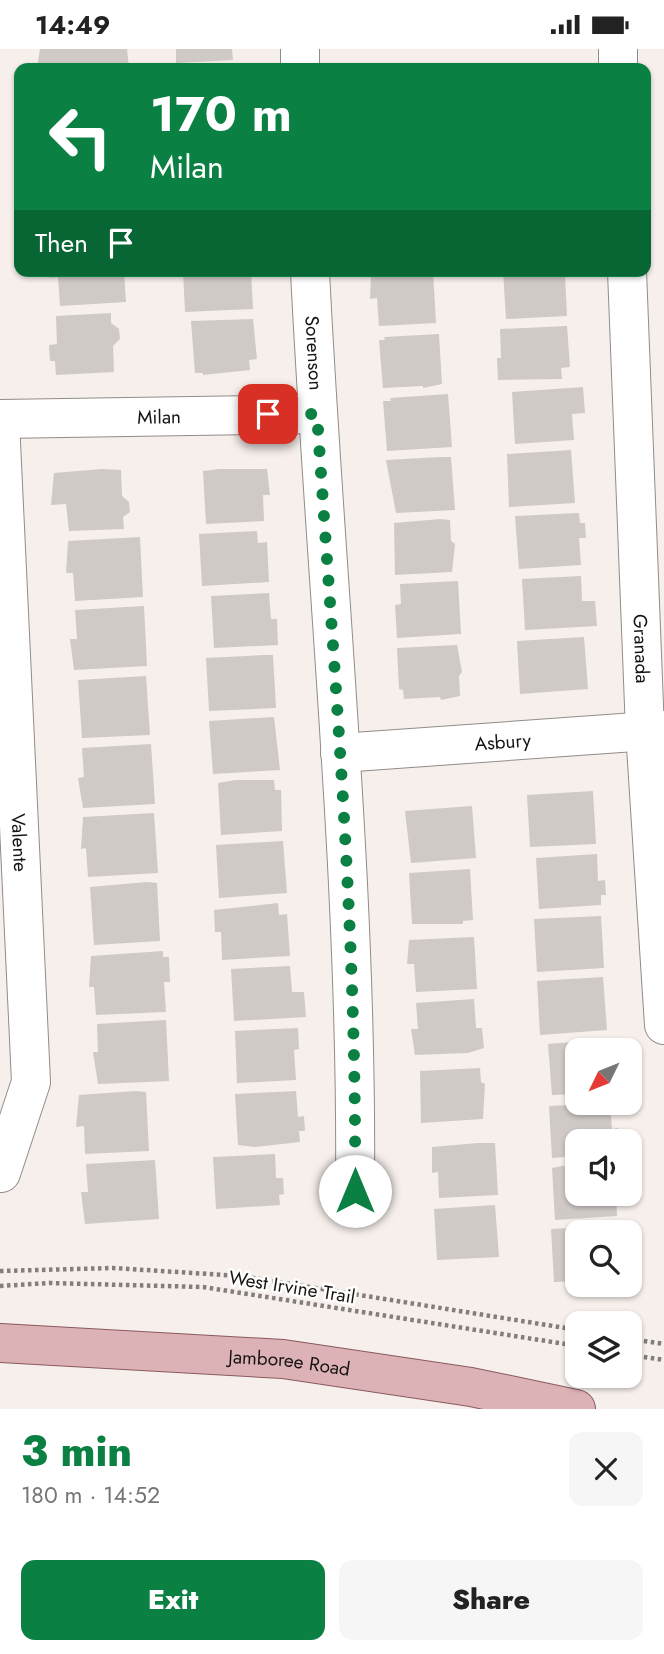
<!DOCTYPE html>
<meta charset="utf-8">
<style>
body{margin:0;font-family:Jost,sans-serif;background:#f6f6f6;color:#222;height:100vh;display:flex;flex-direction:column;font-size:26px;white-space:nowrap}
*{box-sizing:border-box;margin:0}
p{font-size:23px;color:#767676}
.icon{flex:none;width:38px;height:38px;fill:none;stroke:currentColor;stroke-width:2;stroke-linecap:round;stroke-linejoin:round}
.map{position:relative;height:1360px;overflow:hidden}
.sheet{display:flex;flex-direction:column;background:#fff;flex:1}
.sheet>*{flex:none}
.guide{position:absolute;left:14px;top:14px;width:637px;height:214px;border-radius:14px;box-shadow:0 2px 5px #0004;background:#0b8043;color:#fff;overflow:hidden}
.needle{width:46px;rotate:227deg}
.controls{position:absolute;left:565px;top:989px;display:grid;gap:14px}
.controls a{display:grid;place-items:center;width:77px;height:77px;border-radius:14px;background:#fff;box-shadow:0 2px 5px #0004;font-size:35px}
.pin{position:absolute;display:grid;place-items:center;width:60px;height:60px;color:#fff;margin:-30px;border-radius:14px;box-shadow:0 4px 10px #0006}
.me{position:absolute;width:77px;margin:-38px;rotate:0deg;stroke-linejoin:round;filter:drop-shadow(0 0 5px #0008)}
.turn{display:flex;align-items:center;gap:24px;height:147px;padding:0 21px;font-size:32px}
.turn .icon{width:91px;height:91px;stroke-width:2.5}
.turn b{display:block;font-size:49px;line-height:60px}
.then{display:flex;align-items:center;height:66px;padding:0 21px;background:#0003;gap:14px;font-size:26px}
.round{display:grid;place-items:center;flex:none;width:74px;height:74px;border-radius:14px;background:#f6f6f6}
.summary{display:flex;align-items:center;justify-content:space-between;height:119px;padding:0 21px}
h1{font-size:42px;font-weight:800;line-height:52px;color:#0b8043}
.cta{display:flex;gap:14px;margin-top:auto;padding:14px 21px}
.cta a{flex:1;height:80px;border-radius:14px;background:#0b8043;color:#fff;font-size:28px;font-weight:800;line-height:80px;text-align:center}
.cta a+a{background:#f6f6f6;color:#222}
.status{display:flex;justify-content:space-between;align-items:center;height:49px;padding:0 35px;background:#fff;direction:ltr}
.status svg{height:19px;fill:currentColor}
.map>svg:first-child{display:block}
.building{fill:#d0cac7}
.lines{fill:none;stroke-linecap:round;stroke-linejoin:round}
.minor-casing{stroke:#928c89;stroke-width:40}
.major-casing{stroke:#89595e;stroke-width:40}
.path{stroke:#837e7c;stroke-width:4.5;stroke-dasharray:3.5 3.5;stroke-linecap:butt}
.minor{stroke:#fff;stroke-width:38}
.major{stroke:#ddb2b6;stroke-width:38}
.route{stroke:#0b8043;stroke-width:12;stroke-dasharray:0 21.6}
.labels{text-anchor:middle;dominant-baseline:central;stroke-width:5;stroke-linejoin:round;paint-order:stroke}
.street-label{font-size:19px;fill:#161413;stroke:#fffefd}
</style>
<div class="status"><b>14:49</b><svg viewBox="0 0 49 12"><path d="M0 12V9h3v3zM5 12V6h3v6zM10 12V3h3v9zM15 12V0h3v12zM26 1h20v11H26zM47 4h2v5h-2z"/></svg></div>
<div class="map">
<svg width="664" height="1360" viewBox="0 0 664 1360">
<rect width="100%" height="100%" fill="#f6efec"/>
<g class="building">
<path d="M40 0H127L129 19H37Z"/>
<path d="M176 0H232L233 11 176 14Z"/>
<path d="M48 222H124L126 253 60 257 58 228 49 229Z"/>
<path d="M183 222H251L253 260 185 263Z"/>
<path d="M416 222H433L436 274 379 277 377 249 370 250 371 226Z"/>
<path d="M503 222H558L559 226H565L567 267 506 270Z"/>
<path d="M111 264V274L119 280 120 290 113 297 114 323 56 326 55 312H50L49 296 57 295 56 267Z"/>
<path d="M253 270 257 310 249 311 250 321 203 326V324H195L191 272Z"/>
<path d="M567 277 570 318 561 319 562 330 498 331 497 309H501L500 280Z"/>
<path d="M439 285 442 335 423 339V337L383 339 379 291H385L384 288Z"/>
<path d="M583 338 585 364 572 365 574 391 515 395 512 343Z"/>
<path d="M448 345 452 398 387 402 383 352H391L390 349Z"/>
<path d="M571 401 575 454 509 458 507 405Z"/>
<path d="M440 408H451L455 461 396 464 386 411Z"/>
<path d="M102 420 121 421 122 447 129 453 130 463 123 468 124 480 69 482 66 455 51 456 54 424Z"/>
<path d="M219 420H267L270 446H263L264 472 206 475 203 422Z"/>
<path d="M579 464 580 474H585L586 489H579L581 516 519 520 515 467Z"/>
<path d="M440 470 450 471 451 492 455 495 452 523 395 526 394 474Z"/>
<path d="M257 482 258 494 267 493 269 533 202 537 199 485Z"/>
<path d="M140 488 143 548 75 552 73 524H66L68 492Z"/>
<path d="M581 527 582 552H595L597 577 525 581 522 530Z"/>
<path d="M458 532 461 585 397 589 395 556 401 555 400 535Z"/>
<path d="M269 544 271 570H277L278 596 214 599 211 547Z"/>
<path d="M144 557 147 617 74 621 70 590H77L75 561Z"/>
<path d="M584 588 588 640 520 645 517 592Z"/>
<path d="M457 596 462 623 459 627 460 647 441 651 440 648 404 650 403 641 399 640 397 599Z"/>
<path d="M264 606H273L276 659 209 662 206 609Z"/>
<path d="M146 627 150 686 82 689 78 631Z"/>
<path d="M274 668 280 721 213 725 209 672Z"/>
<path d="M151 695 155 755 83 759 78 729 84 728 82 699Z"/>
<path d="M235 731H274L275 741H281L282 782 221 786 218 734Z"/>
<path d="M593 742 596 795 530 798 527 746Z"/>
<path d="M472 757 476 809 411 814 405 762Z"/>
<path d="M154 764 158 824 88 828 86 799 81 800 83 768Z"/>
<path d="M283 792 287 844 219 849 216 796Z"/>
<path d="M597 805 598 832 605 831 606 846H601V856L539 860 536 809Z"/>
<path d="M470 820 473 871 463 872V875H412L409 824Z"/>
<path d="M147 833 157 834 160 892 94 896 90 838Z"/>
<path d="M278 854 279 866 287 865 290 907 222 911 221 883H215L214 861Z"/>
<path d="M601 867 604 919 537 923 534 870Z"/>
<path d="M474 888 477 940 416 943 414 915H407L409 891Z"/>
<path d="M163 902V908H169L170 933H164L166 963 96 966 94 938H89L91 907Z"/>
<path d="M290 917 292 943H304L306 968 234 972 231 920Z"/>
<path d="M603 928 607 981 540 986 537 932Z"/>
<path d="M474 950 476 979H482L484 999 468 1004 415 1006 411 980H418L416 954Z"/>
<path d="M166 971 169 1032 98 1035 93 1003H98L97 975Z"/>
<path d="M298 979 299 1000 294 1001 296 1031 237 1034 235 982Z"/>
<path d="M611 990 612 1001H578V1045L552 1046 548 995Z"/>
<path d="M480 1019 481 1033 485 1035 483 1070 421 1074 420 1022Z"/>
<path d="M135 1042 146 1043 149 1102 85 1105 84 1077 76 1078 79 1046Z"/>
<path d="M296 1042 298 1068 304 1067 305 1082H299L300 1093 255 1098 238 1096 235 1045Z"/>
<path d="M610 1054 612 1080 618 1079 619 1092H578V1107L552 1109 549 1057Z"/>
<path d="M478 1094H495L498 1146 439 1149 438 1123 432 1124V1098Z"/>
<path d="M275 1105 276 1129H283L284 1145 279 1146 280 1156 216 1160 213 1108Z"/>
<path d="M155 1111 159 1170 85 1175 81 1143H88L86 1115Z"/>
<path d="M562 1117 578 1118V1144H616L617 1167 555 1171 552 1119Z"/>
<path d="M495 1156 499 1208 437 1211 434 1160Z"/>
<path d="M618 1177V1183H578V1232L554 1233 551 1180Z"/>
</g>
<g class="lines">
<g class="minor-casing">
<g id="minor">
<path d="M300 0V19"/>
<path d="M618 0V19"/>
<path id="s1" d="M310 222C325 529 358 835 355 1142"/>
<path id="s2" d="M627 222 645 682 664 976"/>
<path id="s3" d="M0 370 317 365"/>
<path id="s4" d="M0 372 31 1033 1 1124"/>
<path id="s5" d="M340 704 664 681"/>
</g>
</g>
<g class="major-casing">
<g id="major">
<path id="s6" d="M0 1294 283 1310 471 1338 576 1360"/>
</g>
</g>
<g class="path">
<path d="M0 1222 113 1219 241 1227 578 1281"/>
<path d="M0 1237 49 1234 203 1238 578 1297"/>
<path d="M630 1290 664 1295"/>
<path d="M630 1306 664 1311"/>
</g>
<use href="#minor" class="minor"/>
<use href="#major" class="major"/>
</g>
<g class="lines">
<path class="route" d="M268 365H317C334 623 357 883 355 1142"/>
</g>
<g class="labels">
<g class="street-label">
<text stroke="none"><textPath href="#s1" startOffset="82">Sorenson</textPath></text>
<text stroke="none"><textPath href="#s3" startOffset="159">Milan</textPath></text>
<text stroke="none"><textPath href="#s2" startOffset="378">Granada</textPath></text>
<text stroke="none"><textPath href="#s5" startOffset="163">Asbury</textPath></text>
<text stroke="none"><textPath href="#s4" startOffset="422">Valente</textPath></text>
<text transform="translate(292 1238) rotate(9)">West Irvine Trail</text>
<text stroke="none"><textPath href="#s6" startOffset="290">Jamboree Road</textPath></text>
</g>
</g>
</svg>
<div class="controls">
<a><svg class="needle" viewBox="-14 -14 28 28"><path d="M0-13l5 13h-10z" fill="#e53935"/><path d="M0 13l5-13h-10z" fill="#767676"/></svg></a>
<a><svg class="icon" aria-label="sound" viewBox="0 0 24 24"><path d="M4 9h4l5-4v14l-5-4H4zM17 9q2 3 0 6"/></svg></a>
<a><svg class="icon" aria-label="search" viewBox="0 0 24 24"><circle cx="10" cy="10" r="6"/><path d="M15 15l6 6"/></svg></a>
<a><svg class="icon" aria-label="layers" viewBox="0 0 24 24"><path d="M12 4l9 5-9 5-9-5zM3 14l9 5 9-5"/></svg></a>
</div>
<div class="pin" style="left:268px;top:365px;background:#d93025"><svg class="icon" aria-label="arrive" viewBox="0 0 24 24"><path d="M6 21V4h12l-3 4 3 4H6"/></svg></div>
<svg class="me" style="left:355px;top:1142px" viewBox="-20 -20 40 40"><circle r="19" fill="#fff"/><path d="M0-13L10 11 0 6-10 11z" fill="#0b8043"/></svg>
<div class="guide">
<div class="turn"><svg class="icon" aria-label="left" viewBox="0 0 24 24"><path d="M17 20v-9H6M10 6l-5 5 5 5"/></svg><div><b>170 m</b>Milan</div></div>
<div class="then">Then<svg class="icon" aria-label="arrive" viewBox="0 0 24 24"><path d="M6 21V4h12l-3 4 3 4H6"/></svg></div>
</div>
</div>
<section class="sheet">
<div class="summary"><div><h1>3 min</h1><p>180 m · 14:52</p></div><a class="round"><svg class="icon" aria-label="close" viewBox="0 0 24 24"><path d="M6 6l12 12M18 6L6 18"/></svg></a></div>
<div class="cta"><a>Exit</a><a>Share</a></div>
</section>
